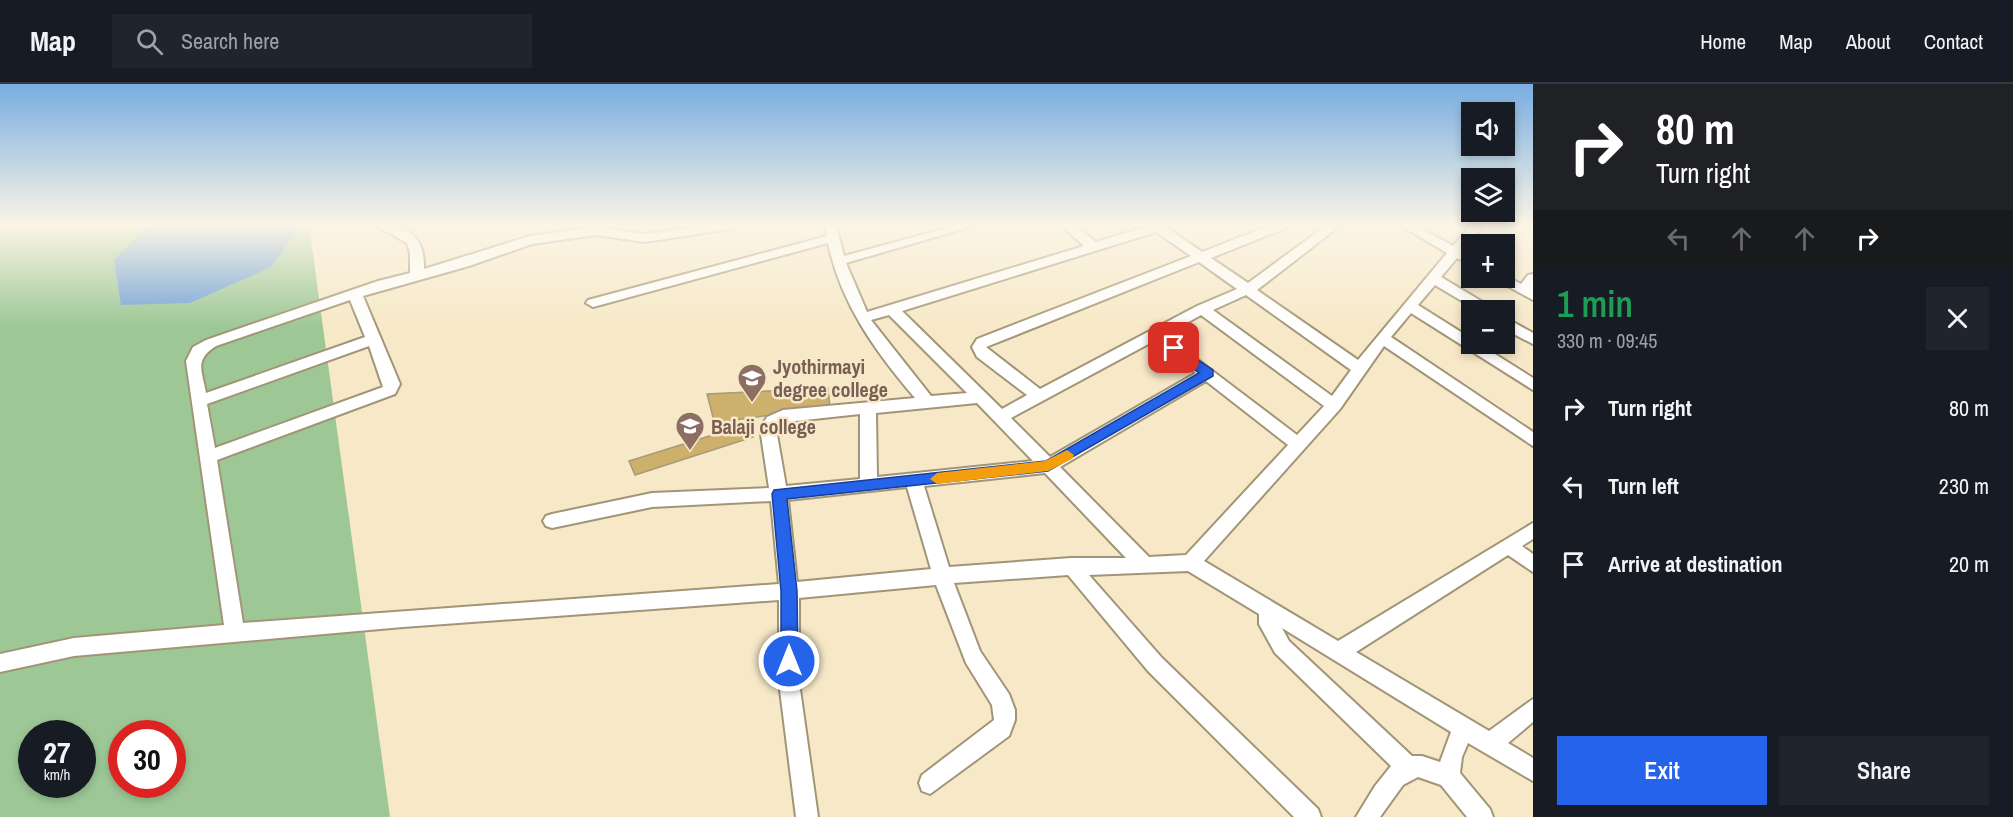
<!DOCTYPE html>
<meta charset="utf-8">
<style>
body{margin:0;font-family:"Archivo Narrow",sans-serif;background:#20242c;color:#f1f3f6;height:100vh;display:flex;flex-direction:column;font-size:22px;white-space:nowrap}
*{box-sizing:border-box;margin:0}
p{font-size:20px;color:#9ea1a6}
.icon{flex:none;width:33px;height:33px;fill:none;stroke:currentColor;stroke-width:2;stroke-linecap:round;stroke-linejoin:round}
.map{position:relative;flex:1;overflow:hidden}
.side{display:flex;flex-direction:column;background:#171b24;width:480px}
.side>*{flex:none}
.guide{background:#202124;color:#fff;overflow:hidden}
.tools{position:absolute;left:1461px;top:18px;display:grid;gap:12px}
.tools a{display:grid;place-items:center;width:54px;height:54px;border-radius:0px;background:#171b24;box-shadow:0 3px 9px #0003;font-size:30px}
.speed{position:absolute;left:18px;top:636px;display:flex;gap:12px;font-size:30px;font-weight:700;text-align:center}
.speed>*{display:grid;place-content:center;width:78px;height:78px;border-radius:50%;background:#171b24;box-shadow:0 3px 9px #0003;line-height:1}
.speed small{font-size:15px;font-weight:400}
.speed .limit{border:9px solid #d22;background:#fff;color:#111}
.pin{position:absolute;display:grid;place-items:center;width:51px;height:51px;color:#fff;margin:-26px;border-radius:12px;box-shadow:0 3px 9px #0006}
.me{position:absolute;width:66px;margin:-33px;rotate:0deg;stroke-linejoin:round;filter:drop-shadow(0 0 4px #0008)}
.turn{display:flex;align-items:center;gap:21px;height:126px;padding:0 24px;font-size:27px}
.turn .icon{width:78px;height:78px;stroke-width:2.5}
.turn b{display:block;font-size:42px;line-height:51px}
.lanes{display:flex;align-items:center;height:57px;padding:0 24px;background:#0003;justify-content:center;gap:30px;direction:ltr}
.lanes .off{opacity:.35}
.round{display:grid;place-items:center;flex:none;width:63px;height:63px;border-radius:0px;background:#20242c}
.headline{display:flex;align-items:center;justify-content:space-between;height:102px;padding:0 24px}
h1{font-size:36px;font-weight:600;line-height:45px;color:#1e9e55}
.button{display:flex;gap:12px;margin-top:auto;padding:12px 24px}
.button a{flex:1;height:69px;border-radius:0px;background:#2563eb;color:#fff;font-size:24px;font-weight:600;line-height:69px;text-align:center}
.button a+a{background:#20242c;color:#f1f3f6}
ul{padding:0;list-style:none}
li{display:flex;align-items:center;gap:18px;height:78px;padding:0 24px}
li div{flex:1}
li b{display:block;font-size:22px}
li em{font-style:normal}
header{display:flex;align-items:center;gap:36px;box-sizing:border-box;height:84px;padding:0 30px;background:#171b24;border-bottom:2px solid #363941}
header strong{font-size:28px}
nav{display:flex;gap:33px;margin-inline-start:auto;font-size:21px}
.search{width:420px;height:54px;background:#20242c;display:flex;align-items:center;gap:15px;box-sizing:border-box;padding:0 21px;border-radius:0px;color:#9ea1a6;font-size:22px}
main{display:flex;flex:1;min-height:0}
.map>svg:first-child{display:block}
.green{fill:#9dc896;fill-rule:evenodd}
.water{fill:#72a2d7}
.building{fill:#cdb06b;stroke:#a89b7c;stroke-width:1.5}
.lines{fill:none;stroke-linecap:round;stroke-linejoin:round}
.minor-casing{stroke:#a29577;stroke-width:4}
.minor{fill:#fff;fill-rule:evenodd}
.route{fill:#2563eb;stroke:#184099;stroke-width:1.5}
.slow{fill:#f59e0b}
.labels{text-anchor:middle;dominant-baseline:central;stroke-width:5;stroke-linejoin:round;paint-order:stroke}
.education-label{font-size:20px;font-weight:bold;fill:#785e54;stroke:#f7e9c8;text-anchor:start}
</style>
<header>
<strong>Map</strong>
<div class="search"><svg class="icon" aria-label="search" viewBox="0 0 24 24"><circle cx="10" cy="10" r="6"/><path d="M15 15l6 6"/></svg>Search here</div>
<nav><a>Home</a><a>Map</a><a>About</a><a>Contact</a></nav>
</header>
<main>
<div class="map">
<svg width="1533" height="733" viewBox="0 0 1533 733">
<rect width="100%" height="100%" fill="#f7e9c8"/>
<path class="green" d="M0 141H309L390 733H0ZM32 650H82V700H32ZM122 650H172V700H122Z"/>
<path class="water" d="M148 141H302L271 183 190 219 121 221 114 176Z"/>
<g class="building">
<path d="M828 304 830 323 721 338 714 337 707 310Z"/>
<path d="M748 340 753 353 635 391 629 377Z"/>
</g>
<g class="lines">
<g class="minor-casing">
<g id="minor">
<path d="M375 141C407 141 425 151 424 185L530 152 596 143 645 150 707 141H736L730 145 645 158 596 151 532 160 469 182 363 212 400 300 395 310 217 376 243 539 779 500 771 417 652 423 552 444 546 442 543 437 546 432 552 430 652 409 769 404 760 344 767 333 783 326 915 314C875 267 841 220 828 159L593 223 586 219 588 216 827 152 824 141H836L844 172 958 141H977L846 179 867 228 1084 162 1061 141H1074L1096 158 1152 141H1163L1202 168 1271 141H1288L1286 144 1211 174 1248 199 1327 141H1341L1257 206 1358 276 1447 169 1400 141H1415L1453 162 1471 141H1484L1463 167 1472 171V181L1457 174 1441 193 1491 223 1493 226H1477L1435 201 1418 221 1472 255V260H1479L1533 294V306L1411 229 1391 253 1533 348V362L1384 262 1340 325 1204 477 1338 557 1533 439V455L1522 462 1533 470V488L1508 471 1356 568 1489 647 1533 615V638L1508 659 1533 674V697L1468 659 1462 673 1460 689 1490 725 1493 733H1467L1441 701 1418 693 1403 701 1380 733H1356L1375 702 1391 682 1275 569 1259 540V530L1188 487 1089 491 1162 574 1318 725 1321 733H1294L1148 587 1068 491 954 499 980 567 1009 610 1015 626V636L1009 652 930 710 922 707 919 699 922 691 994 636 992 621 966 579 936 501 799 514V598L818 733H796L779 598V516L403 543 74 572 0 588V570L74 554 224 541 186 277 193 263 206 256 378 197 410 189V169L407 159ZM1156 148 1191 172 977 255 972 263 977 273 1027 311 1002 325 902 227ZM1199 178 1237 205 1197 222 1040 305 986 263ZM1246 211 1351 286 1332 312 1213 226ZM350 216 365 253 206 309C202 286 194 276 216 262ZM889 231 967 309 931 312 871 236ZM1201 231 1324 322 1297 351 1165 251ZM1154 257 1196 289 1050 373 1011 334ZM369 262 383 303 215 364 207 320ZM1206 297 1288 361 1186 471 1149 473 1060 383ZM977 319 1033 377 877 393 876 329ZM860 330V395L786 402 776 345 786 338ZM1045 389 1126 474H1071L949 483 924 402ZM907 403 931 485 797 498 788 416ZM1282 544 1451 648 1440 678 1422 672H1412L1289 557Z"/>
<path d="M1533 190V216L1493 194H1504V191L1521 200 1528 191Z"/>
<path d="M1504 233 1533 249V260L1504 245Z"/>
</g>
</g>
<use href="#minor" class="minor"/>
</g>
<linearGradient id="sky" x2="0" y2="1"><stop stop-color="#79ade1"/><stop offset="0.58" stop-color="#fbf5e6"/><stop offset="1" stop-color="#fbf5e6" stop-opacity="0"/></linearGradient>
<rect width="1533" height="243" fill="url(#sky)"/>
<path class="route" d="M1174 260 1213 286V292L1048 387 787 415 797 507 798 577 795 583 789 585 783 583 781 577V507L772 410 774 406 1046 377 1199 289 1169 267V261Z"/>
<path class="slow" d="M1067 366 1074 371 1072 375 1048 387 937 400 930 395 937 389 1045 377Z"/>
<defs>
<g id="university-pin" transform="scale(1.5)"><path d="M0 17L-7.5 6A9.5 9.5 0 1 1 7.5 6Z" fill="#8d6e63" stroke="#f7e9c8"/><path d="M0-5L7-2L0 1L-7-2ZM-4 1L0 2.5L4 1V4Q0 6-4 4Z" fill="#fff"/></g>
</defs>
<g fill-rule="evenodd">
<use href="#university-pin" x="752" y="294"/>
<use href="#university-pin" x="690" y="342"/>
</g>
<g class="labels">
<g class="education-label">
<text x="773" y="282">Jyothirmayi<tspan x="773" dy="23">degree college</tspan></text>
<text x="711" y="342">Balaji college</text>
</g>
</g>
</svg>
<div class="tools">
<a><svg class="icon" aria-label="sound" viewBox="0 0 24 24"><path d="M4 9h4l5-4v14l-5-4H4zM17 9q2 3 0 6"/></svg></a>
<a><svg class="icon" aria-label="layers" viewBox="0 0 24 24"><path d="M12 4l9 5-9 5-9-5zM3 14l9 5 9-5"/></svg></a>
<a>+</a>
<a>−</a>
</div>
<div class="speed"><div>27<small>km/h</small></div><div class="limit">30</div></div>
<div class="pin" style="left:1174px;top:264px;background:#d93025"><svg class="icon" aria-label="arrive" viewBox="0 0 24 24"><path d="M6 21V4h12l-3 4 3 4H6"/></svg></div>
<svg class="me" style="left:789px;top:577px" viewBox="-20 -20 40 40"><circle r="17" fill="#2563eb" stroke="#fff" stroke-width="3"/><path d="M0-11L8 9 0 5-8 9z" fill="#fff"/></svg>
</div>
<section class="side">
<div class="guide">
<div class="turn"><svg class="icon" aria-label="right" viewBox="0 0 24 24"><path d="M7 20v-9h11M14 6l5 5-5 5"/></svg><div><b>80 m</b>Turn right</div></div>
<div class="lanes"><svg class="icon off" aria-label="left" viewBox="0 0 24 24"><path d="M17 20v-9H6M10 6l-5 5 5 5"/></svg><svg class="icon off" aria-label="ahead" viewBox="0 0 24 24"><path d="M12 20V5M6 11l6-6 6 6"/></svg><svg class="icon off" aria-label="ahead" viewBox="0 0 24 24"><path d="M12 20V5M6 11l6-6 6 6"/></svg><svg class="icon" aria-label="right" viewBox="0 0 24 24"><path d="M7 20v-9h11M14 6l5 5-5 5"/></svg></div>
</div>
<div class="headline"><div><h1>1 min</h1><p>330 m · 09:45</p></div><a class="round"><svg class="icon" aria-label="close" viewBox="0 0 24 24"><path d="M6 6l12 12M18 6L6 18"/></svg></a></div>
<ul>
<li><svg class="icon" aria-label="right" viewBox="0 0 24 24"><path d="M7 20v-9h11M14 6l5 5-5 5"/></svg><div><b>Turn right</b></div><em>80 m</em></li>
<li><svg class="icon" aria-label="left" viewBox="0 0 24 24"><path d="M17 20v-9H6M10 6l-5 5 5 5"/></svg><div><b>Turn left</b></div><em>230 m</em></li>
<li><svg class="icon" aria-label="arrive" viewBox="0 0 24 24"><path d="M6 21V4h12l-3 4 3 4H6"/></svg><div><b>Arrive at destination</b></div><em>20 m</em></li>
</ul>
<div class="button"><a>Exit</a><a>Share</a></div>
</section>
</main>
